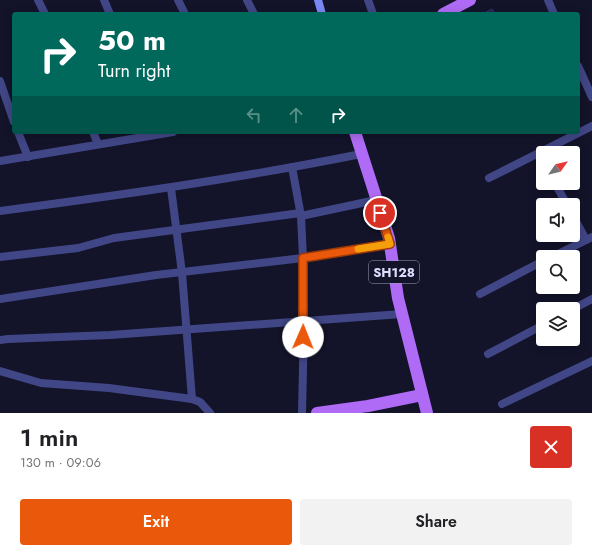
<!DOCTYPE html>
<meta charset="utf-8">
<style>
body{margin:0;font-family:Jost,sans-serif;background:#f2f2f2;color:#202124;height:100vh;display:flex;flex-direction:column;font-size:15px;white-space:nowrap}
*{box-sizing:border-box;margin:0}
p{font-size:13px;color:#757577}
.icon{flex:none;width:22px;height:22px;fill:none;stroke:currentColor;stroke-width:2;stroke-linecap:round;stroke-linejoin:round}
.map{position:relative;height:413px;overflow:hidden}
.drawer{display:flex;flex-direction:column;background:#fff;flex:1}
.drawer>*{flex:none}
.hud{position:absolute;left:12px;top:12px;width:568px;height:122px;border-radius:4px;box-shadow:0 2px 10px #0003;background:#00695c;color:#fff;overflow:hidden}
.needle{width:26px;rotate:56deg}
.fabs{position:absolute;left:536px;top:146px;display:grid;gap:8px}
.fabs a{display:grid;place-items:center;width:44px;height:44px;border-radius:4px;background:#fff;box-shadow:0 2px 10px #0003;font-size:20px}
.pin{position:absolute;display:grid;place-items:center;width:34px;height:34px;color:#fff;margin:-17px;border:2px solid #fff;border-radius:50%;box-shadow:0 1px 4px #0007}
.me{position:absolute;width:44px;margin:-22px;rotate:1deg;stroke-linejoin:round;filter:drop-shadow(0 0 3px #0008)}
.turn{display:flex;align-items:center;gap:14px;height:84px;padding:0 20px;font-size:18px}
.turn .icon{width:52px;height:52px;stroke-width:2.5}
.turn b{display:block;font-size:28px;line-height:34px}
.lanes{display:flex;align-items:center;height:38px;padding:0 20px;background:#0003;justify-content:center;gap:20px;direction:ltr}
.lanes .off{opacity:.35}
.round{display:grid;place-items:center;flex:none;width:42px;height:42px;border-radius:4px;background:#f2f2f2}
.headline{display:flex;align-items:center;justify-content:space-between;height:68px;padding:0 20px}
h1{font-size:24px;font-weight:600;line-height:30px}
.cta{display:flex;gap:8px;margin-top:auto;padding:8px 20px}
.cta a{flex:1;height:46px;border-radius:4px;background:#ea580c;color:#fff;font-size:16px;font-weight:600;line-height:46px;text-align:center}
.cta a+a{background:#f2f2f2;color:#202124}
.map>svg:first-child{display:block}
.building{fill:#22204a;stroke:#373374}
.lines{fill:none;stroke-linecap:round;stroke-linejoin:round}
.street{stroke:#414786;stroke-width:8}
.secondary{stroke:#7a88f7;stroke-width:8}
.primary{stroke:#af6bf6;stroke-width:12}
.route-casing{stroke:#983908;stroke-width:10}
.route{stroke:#ea580c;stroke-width:7}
.slow{stroke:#f59e0b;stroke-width:7}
.labels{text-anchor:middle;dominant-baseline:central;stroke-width:3.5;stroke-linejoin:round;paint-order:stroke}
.shield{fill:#13132a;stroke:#a0a1be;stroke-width:1}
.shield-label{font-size:13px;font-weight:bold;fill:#dddefd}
</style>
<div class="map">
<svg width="592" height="413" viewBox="0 0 592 413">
<rect width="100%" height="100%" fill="#13132a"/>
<path class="building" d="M492 9 495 14H483Z"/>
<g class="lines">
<g class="street">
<path d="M38 0 45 14"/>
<path d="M104 0 110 14"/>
<path d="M178 0 185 14"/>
<path d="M247 0 254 14"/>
<path d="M368 0 373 14"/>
<path d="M548 0 554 14"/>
<path d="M578 66 592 97"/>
<path d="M0 81 14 122"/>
<path d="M18 132 28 157"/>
<path d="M93 132 98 144"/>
<path d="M0 161 173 132"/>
<path d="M292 167 301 216 303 258 304 322 302 413"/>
<path d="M489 178 592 126"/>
<path d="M555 183 567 205"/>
<path d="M171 188 182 273 192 399"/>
<path d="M0 211C121 195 242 178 361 154"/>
<path d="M301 216 376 200"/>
<path d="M573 216 586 240"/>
<path d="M0 257 78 248 114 238 300 213"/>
<path d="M552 257 592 237"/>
<path d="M480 294 543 261"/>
<path d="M0 299 156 275 303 258 390 244"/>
<path d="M573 309 592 299"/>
<path d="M0 340 8 339 110 335 402 314"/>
<path d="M488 354 543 325"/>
<path d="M0 371 41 383 109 388 192 399 200 402 210 413"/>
<path d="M502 404 592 361"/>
</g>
<path class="secondary" d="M318 0 322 14"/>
<g class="primary">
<path d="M443 14 470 0"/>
<path d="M355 132 389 238 398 298 427 413"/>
<path d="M317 413 368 406 422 395"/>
</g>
</g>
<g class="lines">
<g class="route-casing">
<path id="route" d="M303 337V258L390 244 380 213"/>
</g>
<use href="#route" class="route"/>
<path class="slow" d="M358 249 390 244 388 237"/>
</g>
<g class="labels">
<rect class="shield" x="369" y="261" width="50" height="22" rx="3"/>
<g class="shield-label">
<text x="394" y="272">SH128</text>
</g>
</g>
</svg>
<div class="fabs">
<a><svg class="needle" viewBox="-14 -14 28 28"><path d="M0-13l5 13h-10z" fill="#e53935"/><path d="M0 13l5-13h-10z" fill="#757577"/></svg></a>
<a><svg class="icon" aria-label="sound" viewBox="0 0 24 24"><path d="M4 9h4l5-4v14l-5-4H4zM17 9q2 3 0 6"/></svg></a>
<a><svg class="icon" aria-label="search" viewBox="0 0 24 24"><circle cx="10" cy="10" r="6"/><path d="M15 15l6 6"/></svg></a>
<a><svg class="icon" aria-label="layers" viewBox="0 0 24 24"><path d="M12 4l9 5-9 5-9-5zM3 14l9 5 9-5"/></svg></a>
</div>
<div class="pin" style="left:380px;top:213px;background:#d93025"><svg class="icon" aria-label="arrive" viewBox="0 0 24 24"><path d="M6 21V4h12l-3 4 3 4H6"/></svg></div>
<svg class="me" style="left:303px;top:337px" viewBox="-20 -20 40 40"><circle r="19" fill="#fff"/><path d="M0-13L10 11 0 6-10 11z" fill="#ea580c"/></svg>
<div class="hud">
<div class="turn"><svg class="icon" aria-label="right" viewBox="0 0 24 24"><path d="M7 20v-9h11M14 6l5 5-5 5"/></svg><div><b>50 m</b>Turn right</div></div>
<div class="lanes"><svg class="icon off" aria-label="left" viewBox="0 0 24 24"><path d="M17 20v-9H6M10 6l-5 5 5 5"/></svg><svg class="icon off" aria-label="ahead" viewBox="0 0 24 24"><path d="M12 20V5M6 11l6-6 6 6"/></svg><svg class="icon" aria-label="right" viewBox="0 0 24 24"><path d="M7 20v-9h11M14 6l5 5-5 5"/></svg></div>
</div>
</div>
<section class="drawer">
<div class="headline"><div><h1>1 min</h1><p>130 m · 09:06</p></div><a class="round" style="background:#d93025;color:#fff"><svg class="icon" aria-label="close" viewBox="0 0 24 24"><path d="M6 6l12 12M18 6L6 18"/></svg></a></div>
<div class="cta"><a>Exit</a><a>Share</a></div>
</section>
